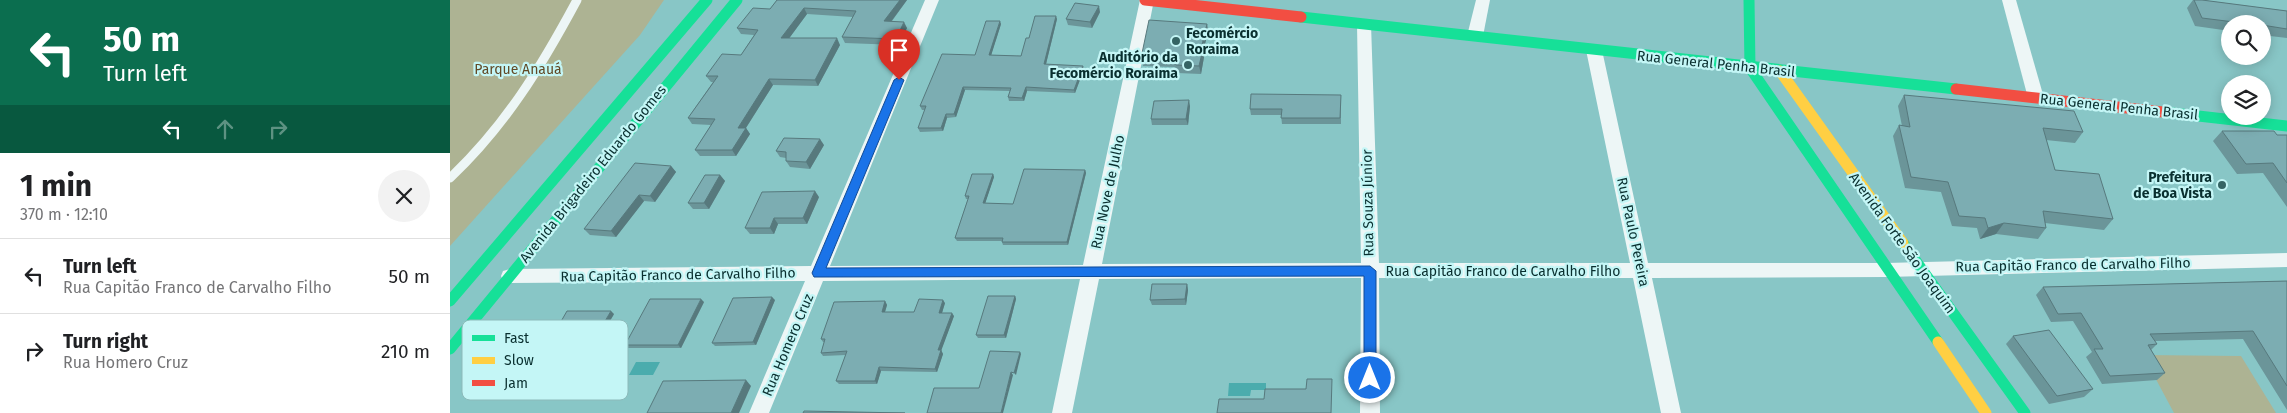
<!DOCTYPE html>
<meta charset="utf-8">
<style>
body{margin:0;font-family:"Fira Sans",sans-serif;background:#f2f2f2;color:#202124;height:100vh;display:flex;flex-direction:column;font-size:19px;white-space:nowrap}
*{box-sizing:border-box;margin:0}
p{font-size:16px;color:#757577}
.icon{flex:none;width:28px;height:28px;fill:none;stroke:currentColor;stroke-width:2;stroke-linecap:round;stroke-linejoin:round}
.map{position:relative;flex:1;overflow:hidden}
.details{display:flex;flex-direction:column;background:#fff;width:450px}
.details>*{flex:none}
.banner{background:#0b6e4f;color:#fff;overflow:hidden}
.controls{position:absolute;left:1771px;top:15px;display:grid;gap:10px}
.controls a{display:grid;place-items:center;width:50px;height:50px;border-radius:50%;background:#fff;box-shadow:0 2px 12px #0003;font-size:25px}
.pin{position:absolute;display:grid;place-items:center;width:42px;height:42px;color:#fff;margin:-51px -21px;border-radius:50% 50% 50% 0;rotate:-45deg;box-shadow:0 0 5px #0007}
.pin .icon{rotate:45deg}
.me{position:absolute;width:55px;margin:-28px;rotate:0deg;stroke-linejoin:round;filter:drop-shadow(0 0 4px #0008)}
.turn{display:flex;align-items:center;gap:18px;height:105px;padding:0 20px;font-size:22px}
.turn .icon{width:65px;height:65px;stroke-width:2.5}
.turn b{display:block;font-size:35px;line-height:42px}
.lanes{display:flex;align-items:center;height:48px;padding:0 20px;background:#0003;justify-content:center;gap:25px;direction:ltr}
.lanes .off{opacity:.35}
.round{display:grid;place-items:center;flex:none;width:52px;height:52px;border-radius:26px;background:#f2f2f2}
.head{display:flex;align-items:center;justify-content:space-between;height:85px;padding:0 20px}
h1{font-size:30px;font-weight:700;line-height:38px}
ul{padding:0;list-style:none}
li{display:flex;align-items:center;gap:15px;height:75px;padding:0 20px;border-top:1px solid #e0e0e0}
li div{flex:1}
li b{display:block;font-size:19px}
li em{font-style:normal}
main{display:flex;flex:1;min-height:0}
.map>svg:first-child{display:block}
.green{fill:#adb393}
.water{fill:#4bacad}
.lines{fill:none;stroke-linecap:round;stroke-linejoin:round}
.lane{stroke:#edf6f6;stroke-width:9}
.street{fill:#edf6f6;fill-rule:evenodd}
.fast{stroke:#16e098;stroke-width:11}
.slow{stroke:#ffcf43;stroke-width:11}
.jam{stroke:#f24e42;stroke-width:11}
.wall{fill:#6b9599}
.shaded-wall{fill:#57797d}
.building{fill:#7cadb2;stroke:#57797d}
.route{fill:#1a73e8;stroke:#114b97}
.poi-dot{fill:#356464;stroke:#c4f6f6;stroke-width:2}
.labels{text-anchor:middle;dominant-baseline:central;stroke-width:4.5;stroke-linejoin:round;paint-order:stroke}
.poi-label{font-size:14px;font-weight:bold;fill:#092f2f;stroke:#c4f6f6;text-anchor:end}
.street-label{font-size:14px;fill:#092f2f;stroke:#c4f6f6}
.park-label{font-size:14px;fill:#614825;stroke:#c4f6f6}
.key{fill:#c4f6f6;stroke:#8cbaba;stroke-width:1}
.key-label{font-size:14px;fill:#092f2f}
</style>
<main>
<section class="details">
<div class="banner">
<div class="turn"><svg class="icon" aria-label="left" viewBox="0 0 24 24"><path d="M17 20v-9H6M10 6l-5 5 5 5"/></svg><div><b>50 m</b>Turn left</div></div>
<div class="lanes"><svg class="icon" aria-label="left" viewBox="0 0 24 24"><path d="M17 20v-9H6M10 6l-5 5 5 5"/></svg><svg class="icon off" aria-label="ahead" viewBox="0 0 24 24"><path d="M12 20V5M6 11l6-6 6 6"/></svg><svg class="icon off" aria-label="right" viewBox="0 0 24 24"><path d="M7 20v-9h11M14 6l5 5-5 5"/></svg></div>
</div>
<div class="head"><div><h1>1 min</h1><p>370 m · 12:10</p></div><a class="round"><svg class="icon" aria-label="close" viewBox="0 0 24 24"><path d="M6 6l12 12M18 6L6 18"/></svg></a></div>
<ul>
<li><svg class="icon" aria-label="left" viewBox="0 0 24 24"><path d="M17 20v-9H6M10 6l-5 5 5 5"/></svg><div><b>Turn left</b><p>Rua Capitão Franco de Carvalho Filho</p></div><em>50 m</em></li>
<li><svg class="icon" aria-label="right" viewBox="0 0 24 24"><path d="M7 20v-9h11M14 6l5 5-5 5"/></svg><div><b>Turn right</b><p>Rua Homero Cruz</p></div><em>210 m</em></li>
</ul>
</section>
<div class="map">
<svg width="1837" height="413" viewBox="0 0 1837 413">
<rect width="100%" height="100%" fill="#88c6c6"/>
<g class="green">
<path d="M0 0H214L190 35 0 246Z"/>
<path d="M1693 355 1791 356 1826 413H1724Z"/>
</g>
<g class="water">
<path d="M186 362H210L203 375H179Z"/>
<path d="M779 383H816V390H801L800 396H778Z"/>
</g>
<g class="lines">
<path class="lane" d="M0 178C56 125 91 67 127 0"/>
<g class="street">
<path d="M475 0H489L380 266 633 265 690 0H704L652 264 911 263 907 24 914 19 921 24 929 263H1180L1136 50 1139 46H1149L1152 50 1198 263H1436L1837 253V267L1436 277 1202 278 1231 413H1211L1183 278H929L930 413H910L911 278 649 279 622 413H602L630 279 373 281 319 413H299L355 281 60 283 53 281 51 276 53 271 60 269 361 266Z"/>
<path d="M1026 0H1040L1033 36 1025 41 1017 36Z"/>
<path d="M1552 0H1566L1594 98 1592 102H1580L1578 98Z"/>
</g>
<g class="fast">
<path d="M1299 0 1300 68 1488 342"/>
<path d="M851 17 1506 89"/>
<path d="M1713 112 1837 126"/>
<path d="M1453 243 1575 413"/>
<path d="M0 301 257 0"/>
<path d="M0 349 287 0"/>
</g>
<g class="slow">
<path d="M1330 71 1453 243"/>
<path d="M1488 342 1536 413"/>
</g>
<g class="jam">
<path d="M695 0 851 17"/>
<path d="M1506 89 1713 112"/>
</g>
</g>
<g class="wall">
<path d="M327 0H457L442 21 457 28 448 45 395 43 392 37 403 17 357 14 339 38 390 45 368 86 323 85 296 128 300 134 286 156H250L245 150 261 125 242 124 238 118 263 82H261L256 76 291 55 304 35 291 34 287 28 320 9Z"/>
<path d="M1743 0H1752L1837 11V38L1812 35V24H1780V31L1745 26 1737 8Z"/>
<path d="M650 12 642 28 618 25 616 19Z"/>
<path d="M607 19 596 64 634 69 625 93 577 91 574 101H559L558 97 560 91 515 90 506 117 497 118 493 131 470 132 468 128 475 110H472L470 106 525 55 551 24 541 55 571 56 579 38Z"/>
<path d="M757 24 758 32 753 52 754 57 751 74 727 73 726 68 724 67 693 66 691 58Z"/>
<path d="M891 95V124H832L831 115H801L800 109Z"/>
<path d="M1454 95 1633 132 1625 143 1596 140 1605 170 1663 219 1654 230 1595 223 1596 228 1588 239 1546 234 1530 239 1527 228 1502 226 1491 192 1455 188 1443 136 1449 125 1452 126 1448 106Z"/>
<path d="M740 106 738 125H702L701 119Z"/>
<path d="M1772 131 1827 135H1837V207L1813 173 1787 174 1763 141Z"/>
<path d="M374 145 360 169 340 167 336 161V158L330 157 326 151Z"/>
<path d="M221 166 226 172 205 202 194 201 166 237 140 235 134 229Z"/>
<path d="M635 170 636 173 618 245H553L552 242V241H507L505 238 518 199H516L515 196 543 174 544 177 535 203 563 204Z"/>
<path d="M270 175 275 181 259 209H243L238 203Z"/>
<path d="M369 197 357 224H328L324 234H300L295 228Z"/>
<path d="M1837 281V410L1793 339 1705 341 1707 344 1701 350 1715 373 1707 380 1652 384 1636 357 1642 352 1623 321 1601 322 1586 295 1593 287Z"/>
<path d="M737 284 738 290 736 305H702L700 300Z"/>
<path d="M565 296 566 299 556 338H528L526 335Z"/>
<path d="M325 300 306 345 265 346 262 343Z"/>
<path d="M435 301 437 305 435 312H464L495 303 492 313 504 316 491 350 493 354 487 372 431 371 427 384H389L386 381 396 355 373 356 371 353 374 342H373L371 339Z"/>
<path d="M254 302 231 348H178L175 345Z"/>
<path d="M164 314 128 375H85L82 372Z"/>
<path d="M1563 336 1643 389 1634 397 1599 404 1556 344Z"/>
</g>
<g class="shaded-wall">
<path d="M450 0H457L437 27 434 21Z"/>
<path d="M649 6 650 12 642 28 640 22Z"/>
<path d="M354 8 357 14 335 44 331 38Z"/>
<path d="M606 16 607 19 595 68 594 64Z"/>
<path d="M550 21 551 24 540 59 539 55Z"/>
<path d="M454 22 457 28 448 45 446 39Z"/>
<path d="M757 24 758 32 753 52 754 57 751 74 749 66 751 49Z"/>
<path d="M387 38 390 45 368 86 365 80Z"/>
<path d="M633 66 634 69 625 93 624 90Z"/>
<path d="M319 79 323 85 292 134 288 128Z"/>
<path d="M513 87 515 90 506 117 504 114Z"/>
<path d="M576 87 577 91 574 101 572 98Z"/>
<path d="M739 100 740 106 738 125 736 119Z"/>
<path d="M496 114 497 118 493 131 491 128Z"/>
<path d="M296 128 300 134 286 156 282 150Z"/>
<path d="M370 139 374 145 360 169 356 162Z"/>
<path d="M221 166 226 172 205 202 200 196Z"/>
<path d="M635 170 636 173 618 245 617 242Z"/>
<path d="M543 174 544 177 534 207 533 203Z"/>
<path d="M270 175 275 181 259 209 254 203Z"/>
<path d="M365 191 369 197 357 224 353 218Z"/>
<path d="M189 195 194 201 166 237 161 231Z"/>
<path d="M324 218 328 224 324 234 320 228Z"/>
<path d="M1554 223 1546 234 1530 239 1538 228Z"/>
<path d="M737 284 738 290 736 305 735 299Z"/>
<path d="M565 296 566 299 556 338 554 335Z"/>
<path d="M322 297 325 300 306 345 303 342Z"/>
<path d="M251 299 254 302 231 348 228 345Z"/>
<path d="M493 300 495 303 491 316 489 313Z"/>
<path d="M435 301 437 305 434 315 432 312Z"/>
<path d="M161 311 164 314 128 375 125 372Z"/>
<path d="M502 313 504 316 490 354 488 350Z"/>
<path d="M491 350 493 354 487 372 485 369Z"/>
<path d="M570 352 571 354 566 375 564 373Z"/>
<path d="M429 367 431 371 427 384 425 381Z"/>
<path d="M561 372 563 375 553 413H551Z"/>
<path d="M296 380 301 386 289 413H281Z"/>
</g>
<g class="building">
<path d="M327 0H450L434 21 454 22 446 39 392 37 406 11 354 8 331 38H387L365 80 319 79 288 128H296L282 150H245L265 119 238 118 268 76H256L272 54 291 55 308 30 287 28 303 8 320 9Z"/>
<path d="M1744 0H1752L1837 11V29L1812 25V24H1800L1752 18Z"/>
<path d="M625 3 649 6 640 22 616 19Z"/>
<path d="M585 16H606L594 64 633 66 624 90 576 87 572 98 558 97 561 88 513 87 504 114H496L491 128H468L476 106H470L492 54 525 55 536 21H550L539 55 571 56 576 38H579Z"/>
<path d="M699 20 757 24 751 49H753L749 66 726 65 727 60 722 59 691 58Z"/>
<path d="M801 94 891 95 890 118H831L832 109H800Z"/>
<path d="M1454 95 1624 111 1633 132 1593 128 1605 170 1649 174 1663 219 1593 211 1596 228 1554 223 1538 228 1535 218 1509 216 1498 182 1461 177 1449 125 1460 127Z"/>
<path d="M739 100 736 119H701L704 101Z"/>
<path d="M1772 131H1824L1827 135H1837V183L1823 163 1796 164Z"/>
<path d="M334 138 370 139 356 162 336 161V152L326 151Z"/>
<path d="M185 163 221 166 200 196 189 195 161 231 134 229Z"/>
<path d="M574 169 635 170 617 242H552L553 238H505L519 196H515L522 174H543L533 203 563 204Z"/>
<path d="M255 175H270L254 203H238Z"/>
<path d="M365 191 353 218H324L320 228H295L312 192Z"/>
<path d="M1837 281V386L1803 331 1700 334 1707 344 1698 345 1715 373 1660 376 1644 349H1653L1631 313 1608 314 1593 287Z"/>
<path d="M702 284H737L735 299 700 300Z"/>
<path d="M538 296H565L554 335H526Z"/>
<path d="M322 297 303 342 262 343 283 298Z"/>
<path d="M200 299H251L228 345H175Z"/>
<path d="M469 299 493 300 489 313H502L488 350H491L485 369 429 367 425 381H386L397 351 371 353 375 339H371L384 302 435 301 432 312H464Z"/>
<path d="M117 311H161L125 372H82Z"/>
<path d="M1599 330 1643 389 1607 396 1563 336Z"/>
<path d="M540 351 570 352 564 373 561 372 551 413H477L484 388H529Z"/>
<path d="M857 379H882L881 413H767L769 399H814L815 389H856Z"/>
<path d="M296 380 281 413H197L213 381Z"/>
<path d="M354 411 455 413H353Z"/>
</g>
<path class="route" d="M449 77 454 80 376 268 920 266 926 271V378L925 382H915L914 378V276L364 277 362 273 444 80Z"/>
<g class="poi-dot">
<circle cx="726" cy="41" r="5"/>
<circle cx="738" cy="65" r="5"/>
<circle cx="1772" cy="185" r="5"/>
</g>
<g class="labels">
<g class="poi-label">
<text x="736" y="33" text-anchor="start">Fecomércio<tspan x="736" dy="16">Roraima</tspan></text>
<text x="728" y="57">Auditório da<tspan x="728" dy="16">Fecomércio Roraima</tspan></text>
<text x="1762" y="177">Prefeitura<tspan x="1762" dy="16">de Boa Vista</tspan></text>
</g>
<g class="street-label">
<text transform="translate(1266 64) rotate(6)">Rua General Penha Brasil</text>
<text transform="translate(1669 107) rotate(6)">Rua General Penha Brasil</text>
<text transform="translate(143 174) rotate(-51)">Avenida Brigadeiro Eduardo Gomes</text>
<text transform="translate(658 192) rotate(-78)">Rua Nove de Julho</text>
<text transform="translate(918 203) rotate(-91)">Rua Souza Júnior</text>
<text transform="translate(1183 232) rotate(78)">Rua Paulo Pereira</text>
<text transform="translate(1452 243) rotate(54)">Avenida Forte São Joaquim</text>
<text transform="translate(1623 265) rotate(-1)">Rua Capitão Franco de Carvalho Filho</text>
<text x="1053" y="271">Rua Capitão Franco de Carvalho Filho</text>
<text transform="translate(228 275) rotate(-1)">Rua Capitão Franco de Carvalho Filho</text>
<text transform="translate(338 345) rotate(-67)">Rua Homero Cruz</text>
</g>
<g class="park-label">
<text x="68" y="69">Parque Anauá</text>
</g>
</g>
<rect x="12" y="320" width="166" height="80" rx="8" class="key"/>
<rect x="22" y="335" width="23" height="6" fill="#16e098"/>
<rect x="22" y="357" width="23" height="7" fill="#ffcf43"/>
<rect x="22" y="380" width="23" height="6" fill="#f24e42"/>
<g class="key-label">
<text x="54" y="343">Fast</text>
<text x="54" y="365">Slow</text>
<text x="54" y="388">Jam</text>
</g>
</svg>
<div class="controls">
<a><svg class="icon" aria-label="search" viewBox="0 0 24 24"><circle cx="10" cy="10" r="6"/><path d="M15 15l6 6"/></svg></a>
<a><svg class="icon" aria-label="layers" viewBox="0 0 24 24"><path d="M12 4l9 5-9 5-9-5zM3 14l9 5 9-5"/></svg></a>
</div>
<div class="pin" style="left:449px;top:80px;background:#d93025"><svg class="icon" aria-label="arrive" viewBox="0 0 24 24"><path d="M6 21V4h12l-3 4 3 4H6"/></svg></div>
<svg class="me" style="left:920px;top:378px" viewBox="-20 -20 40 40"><circle r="17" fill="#1a73e8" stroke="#fff" stroke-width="3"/><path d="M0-11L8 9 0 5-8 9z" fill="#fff"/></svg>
</div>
</main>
